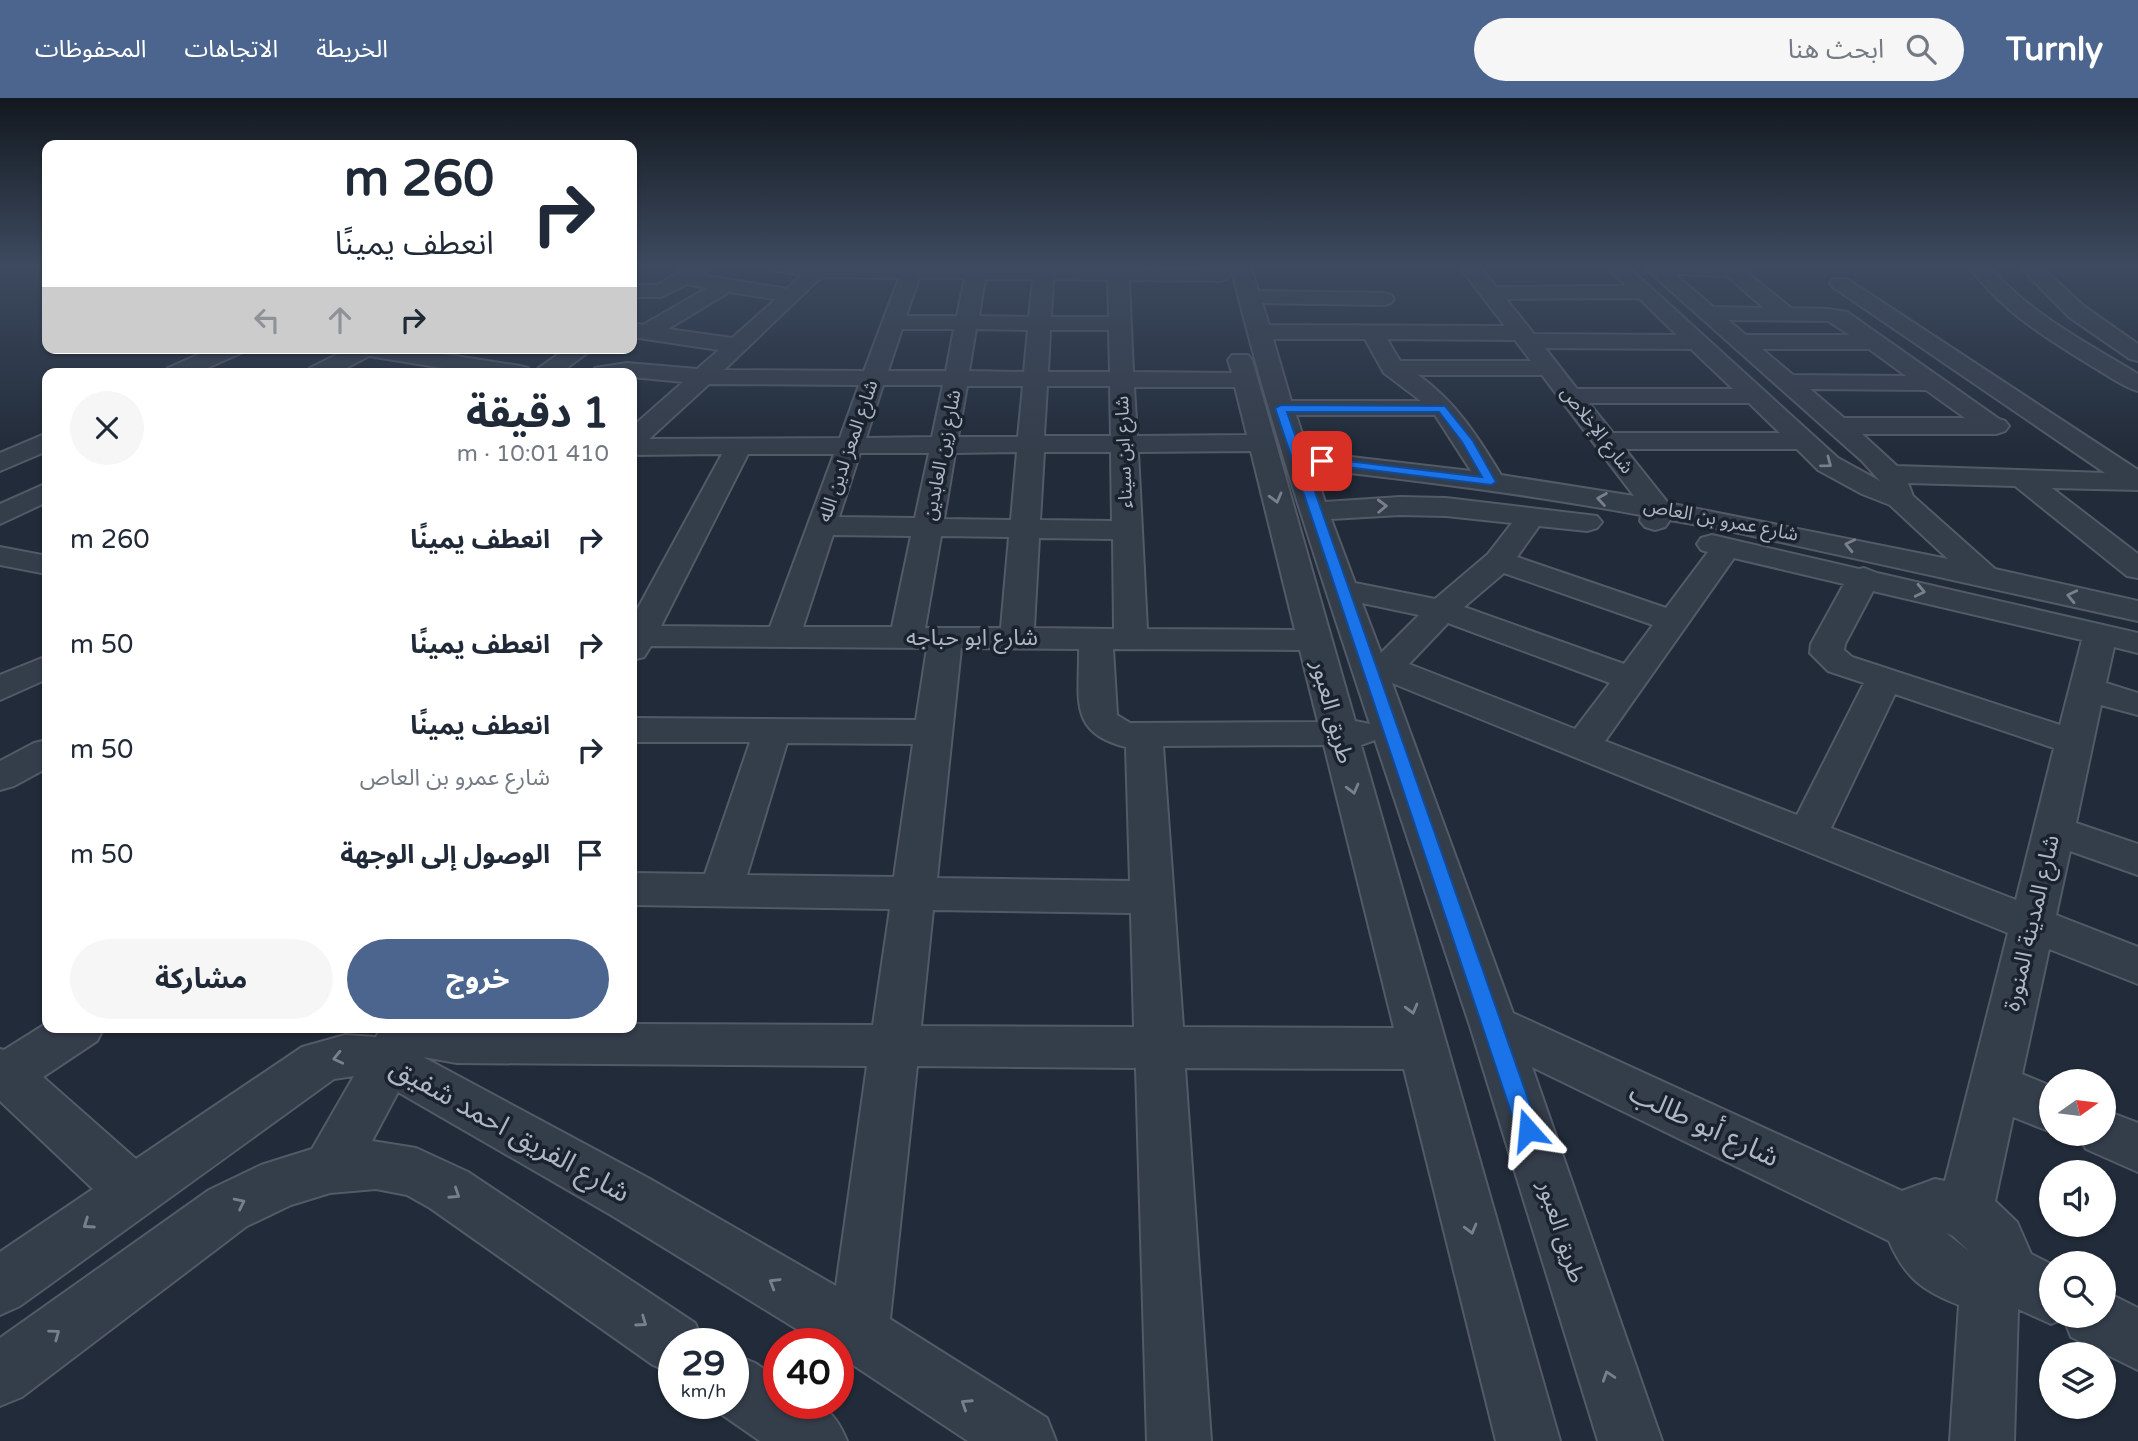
<!DOCTYPE html>
<html lang="ar">
<meta charset="utf-8">
<style>
body{margin:0;font-family:"Varela Round","Noto Sans Arabic",sans-serif;background:#f6f6f7;color:#1f2937;direction:rtl;height:100vh;display:flex;flex-direction:column;font-size:26px;white-space:nowrap}
*{box-sizing:border-box;margin:0}
p{font-size:23px;color:#747a83}
.icon{flex:none;width:38px;height:38px;fill:none;stroke:currentColor;stroke-width:2;stroke-linecap:round;stroke-linejoin:round}
.map{position:relative;flex:1;overflow:hidden;direction:ltr}
.details{position:absolute;left:42px;top:270px;width:595px;height:665px;display:flex;flex-direction:column;background:#fff;border-radius:14px;box-shadow:0 2px 5px #0004;direction:rtl}
.details>*{flex:none}
.top-card{position:absolute;left:42px;top:42px;width:595px;height:214px;border-radius:14px;box-shadow:0 2px 5px #0004;direction:rtl;background:#fff;color:#1f2937;overflow:hidden}
.needle{width:46px;rotate:76deg}
.buttons{position:absolute;left:2039px;top:971px;display:grid;gap:14px}
.buttons a{display:grid;place-items:center;width:77px;height:77px;border-radius:50%;background:#fff;box-shadow:0 2px 5px #0004;font-size:35px}
.speed{position:absolute;left:658px;top:1230px;display:flex;gap:14px;font-size:35px;font-weight:700;text-align:center}
.speed>*{display:grid;place-content:center;width:91px;height:91px;border-radius:50%;background:#fff;box-shadow:0 2px 5px #0004;line-height:1}
.speed small{font-size:18px;font-weight:400}
.speed .limit{border:10px solid #d22;background:#fff;color:#111}
.pin{position:absolute;display:grid;place-items:center;width:60px;height:60px;color:#fff;margin:-30px;border-radius:14px;box-shadow:0 4px 10px #0006}
.me{position:absolute;width:77px;margin:-38px;rotate:342deg;stroke-linejoin:round;filter:drop-shadow(0 0 5px #0008)}
.turn{display:flex;align-items:center;gap:24px;height:147px;padding:0 28px;font-size:32px}
.turn .icon{width:91px;height:91px;stroke-width:2.5}
.turn b{display:block;font-size:49px;line-height:60px}
.lanes{display:flex;align-items:center;height:66px;padding:0 28px;background:#0003;justify-content:center;gap:35px;direction:ltr}
.lanes .off{opacity:.35}
.round{display:grid;place-items:center;flex:none;width:74px;height:74px;border-radius:37px;background:#f6f6f7}
.overview{display:flex;align-items:center;justify-content:space-between;height:119px;padding:0 28px}
h1{font-size:42px;font-weight:700;line-height:52px}
.action{display:flex;gap:14px;margin-top:auto;padding:14px 28px}
.action a{flex:1;height:80px;border-radius:42px;background:#4b658e;color:#fff;font-size:28px;font-weight:700;line-height:80px;text-align:center}
.action a+a{background:#f6f6f7;color:#1f2937}
ul{padding:0;list-style:none}
li{display:flex;align-items:center;gap:21px;height:105px;padding:0 28px}
li div{flex:1}
li b{display:block;font-size:26px}
li em{font-style:normal}
header{display:flex;align-items:center;gap:42px;box-sizing:border-box;height:98px;padding:0 35px;background:#4b658e;color:#fff}
header strong{font-size:33px}
nav{display:flex;gap:38px;margin-inline-start:auto;font-size:24px}
.search{width:490px;height:63px;background:#f6f6f7;display:flex;align-items:center;gap:18px;box-sizing:border-box;padding:0 24px;border-radius:38px;color:#747a83;font-size:26px}
.map>svg:first-child{display:block}
.lines{fill:none;stroke-linecap:round;stroke-linejoin:round}
.minor-casing{stroke:#525a67;stroke-width:4}
.minor{fill:#343d4a;fill-rule:evenodd}
.oneway{stroke:#78808e}
.route{fill:#1a73e8;stroke:#114b97;stroke-width:2}
.labels{text-anchor:middle;dominant-baseline:central;stroke-width:7;stroke-linejoin:round;paint-order:stroke}
.far-street-label{font-size:19px;fill:#afb7c6;stroke:#1a222e}
.street-label{font-size:23px;fill:#afb7c6;stroke:#1a222e}
.near-street-label{font-size:28px;fill:#afb7c6;stroke:#1a222e}
</style>
<header>
<strong>Turnly</strong>
<div class="search"><svg class="icon" aria-label="search" viewBox="0 0 24 24"><circle cx="10" cy="10" r="6"/><path d="M15 15l6 6"/></svg>ابحث هنا</div>
<nav><a>الخريطة</a><a>الاتجاهات</a><a>المحفوظات</a></nav>
</header>
<div class="map">
<svg width="2138" height="1343" viewBox="0 0 2138 1343">
<rect width="100%" height="100%" fill="#212b39"/>
<g class="lines">
<g class="minor-casing">
<g id="minor">
<path d="M690 168H714L703 177 787 191 801 177 772 172 769 168H1128V170L1226 173 1229 177 1226 181 1219 183 1129 182 1133 274 1232 275 1228 262 1232 257H1248L1252 262 1355 623 1370 626C1320 474 1268 323 1231 168H1251L1258 193 1384 195 1391 197 1394 201 1391 205 1384 207 1262 205 1269 227 1505 228 1459 168H1479L1496 189 1626 188 1606 168H1627L1838 360 1880 383 1862 363 1643 168H1739L1791 210 1828 211 1847 214 1999 321 2005 323 2009 328 2005 333 1996 336H1862L1897 368 2105 375 1833 189 1830 185 1833 181H1847L2138 372V392L2052 390 2138 456V480L2127 478 2015 388 1908 385 1913 398 1995 471 2138 503V523L1721 431 1670 422 1665 429 1655 432 1645 429 1640 423 1641 417C1533 397 1424 383 1314 371L1325 404 1400 399 1446 400 1597 418 1602 424 1597 430 1587 433 1539 428 1517 459 1666 510 1708 454 1701 452 1697 446 1701 440 1712 437 1859 471 1864 470 1877 475 2138 535V555L2114 549 2106 585 2138 595V617L2101 607 2076 725 2138 746V777L2070 753 2056 817 2138 849V886L2049 851 2022 976 2051 988V1034L2013 1019 1995 1103 2017 1124 2031 1156 2051 1166V1218H2104V1193L2138 1210V1272L2071 1239 2064 1221 2051 1226 2018 1211 2014 1343H1950L1959 1207C1923 1193 1905 1180 1889 1143L1532 969 1662 1343H1598L1470 928 1375 642 1361 647 1560 1343H1496L1404 971 1185 970 1211 1343H1147L1136 970 917 968 890 1221 1047 1320 1056 1343H968L838 1257V1246H821L611 1117 398 994 372 1043 416 1050 468 1074 695 1225 704 1246H674V1276L653 1267 430 1110 407 1097 376 1091 330 1095 291 1107 247 1128 22 1299 0 1308V1240L209 1092 261 1067 312 1051 354 978 334 981 20 1208 0 1217V1154L93 1091 0 1003V951L4 952 47 925V929H104L97 943 43 979 136 1061 302 949 345 937 376 939 382 929H632V926L873 927 890 811 632 807V775L705 776 750 644H632V620L916 622 927 550 651 548 644 559 632 562V521L722 356 632 357V329L683 284 632 279V275H591L595 270 627 265 697 271 719 252 632 239V225L643 227 707 190 687 186 661 199H632V187H657ZM1675 176 1727 178 1764 210 1713 209ZM821 179 899 180 864 273 724 272ZM919 180H965L957 218H906ZM985 181H1033L1029 219 979 218ZM1053 181 1108 182 1109 219H1051ZM729 194 776 201 732 240 668 231ZM1639 200 1677 237 1534 236 1506 201ZM1728 222 1828 223 1850 237H1746ZM902 231H954L946 273H888ZM976 231 1028 232 1024 274 969 273ZM1050 232H1109L1110 274H1048ZM1273 241H1365L1384 275 1421 303H1291ZM1387 241 1515 242 1531 263H1400ZM1545 250 1691 251 1733 291H1577ZM1762 251H1869L1906 278 1793 277ZM1418 277H1542L1634 398 1501 377C1478 339 1455 303 1418 277ZM709 286 859 287 840 340 649 341ZM883 287H943L932 339 866 340ZM967 288H1023L1018 339H958ZM1047 288H1110L1111 338H1044ZM1134 289H1235L1247 337 1137 338ZM1810 291 1926 292 1965 320H1844ZM1589 305H1749L1780 335H1613ZM1296 317H1435L1471 373 1308 354ZM1625 351H1797L1818 372 1862 396 1890 407 1948 461 1668 405ZM1251 353 1295 532 1147 531 1138 354ZM1017 354 1011 422 944 421 955 355ZM1044 354H1111L1112 423 1040 422ZM860 355H929L915 420 839 419ZM748 356H834L770 529 661 528ZM1400 417 1446 418 1512 425 1488 456 1435 501 1355 485 1331 421ZM833 437 911 438 892 529H803ZM941 438 1009 439 1001 530H925ZM1039 440 1113 441 1114 531 1034 530ZM1734 460 1844 486 1811 546 1810 555 1828 573 1864 585 1797 717 1605 643ZM1504 475 1653 527 1624 566 1464 509ZM1873 493 2082 542 2060 627 1852 559 1844 552 1845 546ZM1362 505 1419 517 1381 555ZM1448 525 1610 585 1575 631 1409 566ZM961 550 1079 551C1080 599 1067 635 1126 649L1130 783 937 780ZM1113 551 1300 552 1318 624 1130 625 1117 617ZM1392 585 2008 835 1945 1083 1935 1081 1902 1093 1513 915ZM1895 596 2054 650 2016 802 1831 730ZM787 645 913 646 894 779 747 777ZM1324 647 1394 930 1183 929 1163 648ZM933 812 1131 815 1134 929 921 928ZM423 959 457 965 867 968 836 1188 650 1081ZM1946 1135 1953 1138 1970 1154Z"/>
<path d="M1969 168H1989C2030 216 2085 244 2138 276V293C2123 289 2109 278 2095 270 2049 242 2001 213 1969 168Z"/>
<path d="M2019 168H2040L2085 209 2138 246V263L2130 261 2069 219Z"/>
<path d="M213 250H244L241 255 196 275H164L168 270Z"/>
<path d="M350 250H405L520 268 528 270 532 275H473L369 258 337 275H306L310 270Z"/>
<path d="M567 250H594L560 275H532Z"/>
<path d="M47 335V353L0 373V355Z"/>
<path d="M47 385V404L0 426V406Z"/>
<path d="M0 449 47 458V476L0 467Z"/>
<path d="M47 558V581L0 602V577Z"/>
<path d="M47 642V670L14 688 0 692V663L34 645Z"/>
<path d="M2104 1012 2138 1025V1074L2086 1051 2078 1036H2104Z"/>
<path d="M733 1256 755 1265 779 1281V1306C818 1306 831 1304 847 1343H760L711 1309 710 1306H733Z"/>
</g>
</g>
<use href="#minor" class="minor"/>
</g>
<defs><path id="oneway-chevron" d="M-2-3.5L2.5 0L-2 3.5" fill="none" stroke-width="1.6" stroke-linecap="round" stroke-linejoin="round" transform="scale(1.75)"/></defs>
<g class="oneway">
<use href="#oneway-chevron" transform="translate(1827 365) rotate(37)"/>
<use href="#oneway-chevron" transform="translate(1276 400) rotate(75)"/>
<use href="#oneway-chevron" transform="translate(1602 401) rotate(-171)"/>
<use href="#oneway-chevron" transform="translate(1382 408) rotate(-2)"/>
<use href="#oneway-chevron" transform="translate(1850 447) rotate(-167)"/>
<use href="#oneway-chevron" transform="translate(1920 493) rotate(13)"/>
<use href="#oneway-chevron" transform="translate(2072 498) rotate(-167)"/>
<use href="#oneway-chevron" transform="translate(1353 691) rotate(75)"/>
<use href="#oneway-chevron" transform="translate(1412 911) rotate(75)"/>
<use href="#oneway-chevron" transform="translate(338 960) rotate(167)"/>
<use href="#oneway-chevron" transform="translate(455 1096) rotate(33)"/>
<use href="#oneway-chevron" transform="translate(240 1105) rotate(-26)"/>
<use href="#oneway-chevron" transform="translate(88 1126) rotate(145)"/>
<use href="#oneway-chevron" transform="translate(1471 1131) rotate(75)"/>
<use href="#oneway-chevron" transform="translate(774 1185) rotate(-149)"/>
<use href="#oneway-chevron" transform="translate(642 1224) rotate(35)"/>
<use href="#oneway-chevron" transform="translate(55 1236) rotate(-36)"/>
<use href="#oneway-chevron" transform="translate(1608 1278) rotate(-108)"/>
<use href="#oneway-chevron" transform="translate(966 1306) rotate(-147)"/>
</g>
<linearGradient id="sky" x2="0" y2="1"><stop stop-color="#12181f"/><stop offset="0.47" stop-color="#3d4a5f"/><stop offset="1" stop-color="#3d4a5f" stop-opacity="0"/></linearGradient>
<rect width="2138" height="356" fill="url(#sky)"/>
<path class="route" d="M1281 307 1445 308 1473 343 1496 384 1491 387 1322 366 1317 363 1322 360 1482 379 1462 344 1439 314H1287L1539 1032 1536 1039 1528 1041 1520 1039 1517 1032 1275 310Z"/>
<g class="labels">
<g class="far-street-label">
<text transform="translate(1597 332) rotate(52)">شارع الإخلاص</text>
<text transform="translate(848 353) rotate(-71)">شارع المعز لدين الله</text>
<text transform="translate(1124 354) rotate(-92)">شارع ابن سيناء</text>
<text transform="translate(942 357) rotate(-79)">شارع زين العابدين</text>
<text transform="translate(1721 422) rotate(11)">شارع عمرو بن العاص</text>
</g>
<g class="street-label">
<text x="972" y="540">شارع ابو حباجه</text>
<text transform="translate(1332 614) rotate(75)">طريق العبور</text>
<text transform="translate(2032 825) rotate(-77)">شارع المدينة المنورة</text>
<text transform="translate(1561 1134) rotate(72)">طريق العبور</text>
</g>
<g class="near-street-label">
<text transform="translate(1704 1027) rotate(25)">شارع أبو طالب</text>
<text transform="translate(510 1032) rotate(29)">شارع الفريق احمد شفيق</text>
</g>
</g>
</svg>
<div class="buttons">
<a><svg class="needle" viewBox="-14 -14 28 28"><path d="M0-13l5 13h-10z" fill="#e53935"/><path d="M0 13l5-13h-10z" fill="#747a83"/></svg></a>
<a><svg class="icon" aria-label="sound" viewBox="0 0 24 24"><path d="M4 9h4l5-4v14l-5-4H4zM17 9q2 3 0 6"/></svg></a>
<a><svg class="icon" aria-label="search" viewBox="0 0 24 24"><circle cx="10" cy="10" r="6"/><path d="M15 15l6 6"/></svg></a>
<a><svg class="icon" aria-label="layers" viewBox="0 0 24 24"><path d="M12 4l9 5-9 5-9-5zM3 14l9 5 9-5"/></svg></a>
</div>
<div class="speed"><div>29<small>km/h</small></div><div class="limit">40</div></div>
<div class="pin" style="left:1322px;top:363px;background:#d93025"><svg class="icon" aria-label="arrive" viewBox="0 0 24 24"><path d="M6 21V4h12l-3 4 3 4H6"/></svg></div>
<svg class="me" style="left:1528px;top:1032px" viewBox="-20 -20 40 40"><path d="M0-17L14 15 0 8-14 15z" fill="#1a73e8" stroke="#fff" stroke-width="4"/></svg>
<div class="top-card">
<div class="turn"><svg class="icon" aria-label="right" viewBox="0 0 24 24"><path d="M7 20v-9h11M14 6l5 5-5 5"/></svg><div><b>260 m</b>انعطف يمينًا</div></div>
<div class="lanes"><svg class="icon off" aria-label="left" viewBox="0 0 24 24"><path d="M17 20v-9H6M10 6l-5 5 5 5"/></svg><svg class="icon off" aria-label="ahead" viewBox="0 0 24 24"><path d="M12 20V5M6 11l6-6 6 6"/></svg><svg class="icon" aria-label="right" viewBox="0 0 24 24"><path d="M7 20v-9h11M14 6l5 5-5 5"/></svg></div>
</div>
<section class="details">
<div class="overview"><div><h1>1 دقيقة</h1><p>410 m · 10:01</p></div><a class="round"><svg class="icon" aria-label="close" viewBox="0 0 24 24"><path d="M6 6l12 12M18 6L6 18"/></svg></a></div>
<ul>
<li><svg class="icon" aria-label="right" viewBox="0 0 24 24"><path d="M7 20v-9h11M14 6l5 5-5 5"/></svg><div><b>انعطف يمينًا</b></div><em>260 m</em></li>
<li><svg class="icon" aria-label="right" viewBox="0 0 24 24"><path d="M7 20v-9h11M14 6l5 5-5 5"/></svg><div><b>انعطف يمينًا</b></div><em>50 m</em></li>
<li><svg class="icon" aria-label="right" viewBox="0 0 24 24"><path d="M7 20v-9h11M14 6l5 5-5 5"/></svg><div><b>انعطف يمينًا</b><p>شارع عمرو بن العاص</p></div><em>50 m</em></li>
<li><svg class="icon" aria-label="arrive" viewBox="0 0 24 24"><path d="M6 21V4h12l-3 4 3 4H6"/></svg><div><b>الوصول إلى الوجهة</b></div><em>50 m</em></li>
</ul>
<div class="action"><a>خروج</a><a>مشاركة</a></div>
</section>
</div>
